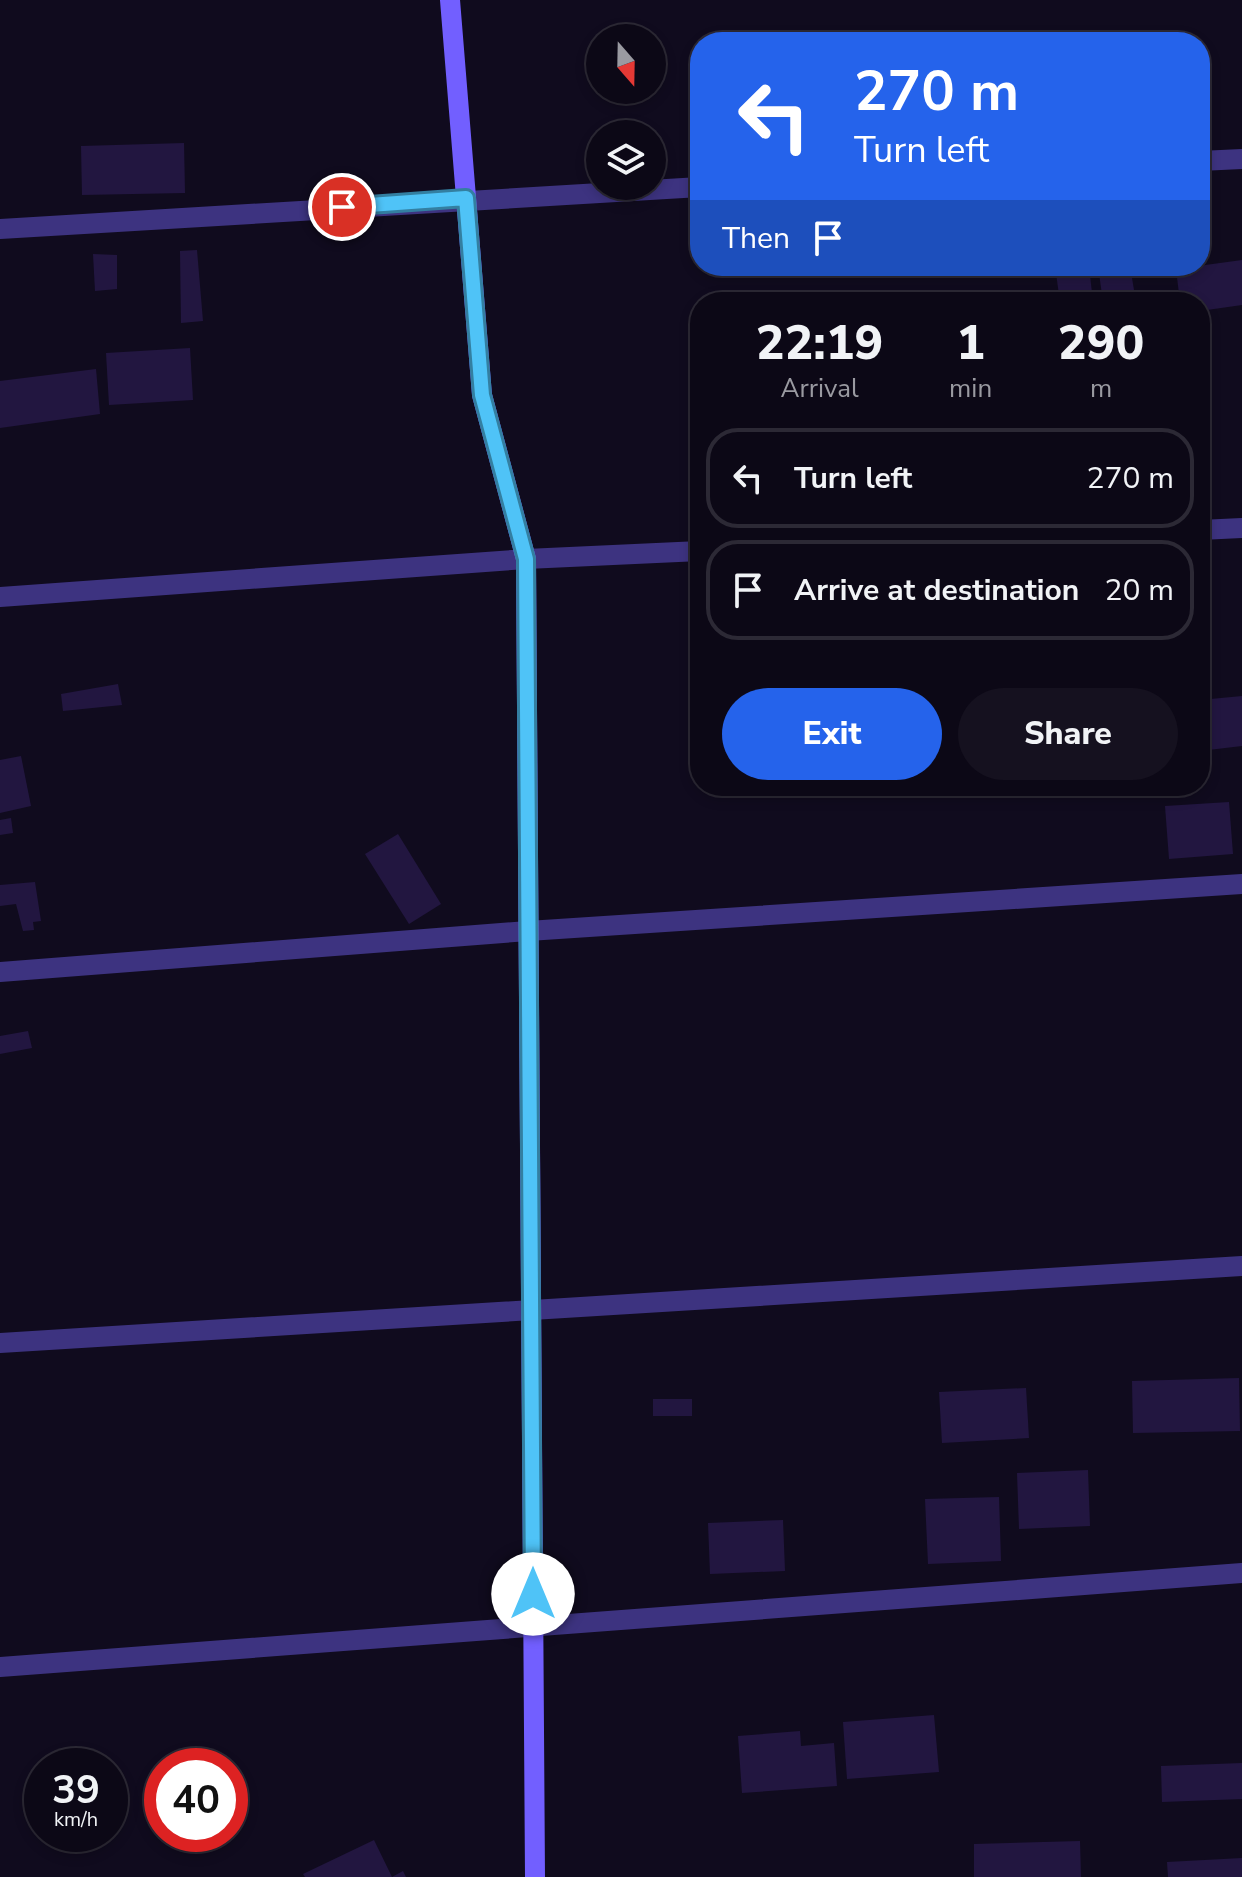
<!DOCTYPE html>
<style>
body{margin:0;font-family:"Nunito Sans",sans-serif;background:#15111f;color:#f1f3f6;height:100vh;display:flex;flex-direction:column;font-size:30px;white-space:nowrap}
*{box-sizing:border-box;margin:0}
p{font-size:26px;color:#9a9aa1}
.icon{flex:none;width:44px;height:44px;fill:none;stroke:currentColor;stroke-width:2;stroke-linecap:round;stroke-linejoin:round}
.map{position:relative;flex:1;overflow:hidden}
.sheet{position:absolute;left:690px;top:292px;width:520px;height:504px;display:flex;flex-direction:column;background:#0c0816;border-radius:32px;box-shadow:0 4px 12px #0003,0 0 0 2px #2c2935}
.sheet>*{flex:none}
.banner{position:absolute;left:690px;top:32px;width:520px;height:244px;border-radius:32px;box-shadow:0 4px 12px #0003,0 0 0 2px #2c2935;background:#2563eb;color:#fff;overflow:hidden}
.needle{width:52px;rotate:160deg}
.controls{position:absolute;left:586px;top:24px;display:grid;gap:16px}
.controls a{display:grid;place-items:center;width:80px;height:80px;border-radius:50%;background:#0c0816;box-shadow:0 4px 12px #0003,0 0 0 2px #2c2935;font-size:40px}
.speed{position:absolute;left:24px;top:1748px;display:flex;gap:16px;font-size:40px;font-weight:700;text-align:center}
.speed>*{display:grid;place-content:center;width:104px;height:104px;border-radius:50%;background:#0c0816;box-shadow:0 4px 12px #0003,0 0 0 2px #2c2935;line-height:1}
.speed small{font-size:20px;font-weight:400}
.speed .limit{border:12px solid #d22;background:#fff;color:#111}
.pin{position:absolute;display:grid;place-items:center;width:68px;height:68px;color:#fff;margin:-34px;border:4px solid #fff;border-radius:50%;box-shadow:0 2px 8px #0007}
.me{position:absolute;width:88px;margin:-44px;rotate:0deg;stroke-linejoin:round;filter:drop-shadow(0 0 6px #0008)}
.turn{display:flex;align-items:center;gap:28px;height:168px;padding:0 32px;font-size:36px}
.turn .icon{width:104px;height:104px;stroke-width:2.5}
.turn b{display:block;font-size:56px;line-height:68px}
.then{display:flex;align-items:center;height:76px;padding:0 32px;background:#0003;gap:16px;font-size:30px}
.eta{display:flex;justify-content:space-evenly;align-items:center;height:136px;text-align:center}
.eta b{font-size:48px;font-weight:800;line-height:56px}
.cta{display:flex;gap:16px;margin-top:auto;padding:16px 32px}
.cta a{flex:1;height:92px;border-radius:48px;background:#2563eb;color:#fff;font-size:32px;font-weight:800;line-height:92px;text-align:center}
.cta a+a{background:#15111f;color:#f1f3f6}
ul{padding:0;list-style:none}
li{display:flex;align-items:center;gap:24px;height:100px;margin:0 16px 12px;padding:0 16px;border:4px solid #2c2935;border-radius:32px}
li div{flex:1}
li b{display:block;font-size:30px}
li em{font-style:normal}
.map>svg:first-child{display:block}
.building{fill:#221640}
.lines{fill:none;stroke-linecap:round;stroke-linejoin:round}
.street{stroke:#3d3380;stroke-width:20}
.secondary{stroke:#725fff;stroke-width:20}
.route-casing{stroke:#337fa1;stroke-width:20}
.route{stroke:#4fc3f7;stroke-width:14}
</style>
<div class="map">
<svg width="1242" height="1877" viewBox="0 0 1242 1877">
<rect width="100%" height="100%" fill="#100b1e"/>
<g class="building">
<path d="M184 143 185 193 82 195 81 146Z"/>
<path d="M1200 198H1204L1208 231 1200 232Z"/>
<path d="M197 250 203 321 181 323 180 251Z"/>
<path d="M93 254 117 255V289L95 291Z"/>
<path d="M1242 260V305L1200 311V302H1180L1176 269Z"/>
<path d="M1055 266H1089L1093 302H1060Z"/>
<path d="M1098 266H1130L1136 302H1103Z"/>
<path d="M1026 290 1028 302H972L971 298Z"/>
<path d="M963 292 964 302H905V298Z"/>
<path d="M190 348 193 400 109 405 106 353Z"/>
<path d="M96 369 100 414 0 428V381Z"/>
<path d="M118 684 122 705 63 711 61 694Z"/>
<path d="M1242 696V746L1200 751V700Z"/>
<path d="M21 756 31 806 0 813V760Z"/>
<path d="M1229 802 1233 854 1169 859 1165 806Z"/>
<path d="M11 818 13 833 0 835V820Z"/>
<path d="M398 834 441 904 409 924 365 854Z"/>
<path d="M35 882 41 921 33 922 34 930 23 931 16 904 0 906V885Z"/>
<path d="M28 1031 32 1048 0 1054V1036Z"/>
<path d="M1239 1378 1240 1431 1133 1433 1132 1381Z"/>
<path d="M1026 1388 1029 1438 942 1443 939 1392Z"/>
<rect x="653" y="1399" width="39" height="17"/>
<path d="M1088 1470 1090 1526 1019 1529 1017 1473Z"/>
<path d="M999 1497 1001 1561 928 1564 925 1499Z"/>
<path d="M783 1520 785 1571 710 1574 708 1523Z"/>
<path d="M934 1715 939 1772 847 1779 843 1722Z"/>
<path d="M800 1731 801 1746 834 1743 837 1786 742 1793 738 1736Z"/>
<path d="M1242 1763V1799L1162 1802 1161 1766Z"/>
<path d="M374 1840 392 1877 403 1871 406 1877H305L303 1874Z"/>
<path d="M1080 1841 1081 1877H974V1844Z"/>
<path d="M1242 1858V1877H1168L1167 1862Z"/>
</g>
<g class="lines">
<g class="street">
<path d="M1200 161 1242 159"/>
<path d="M0 229 700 187"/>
<path d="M1200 530 1242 528"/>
<path d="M0 597 526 559 700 551"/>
<path d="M0 972 528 931 1242 884"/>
<path d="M0 1343 1242 1266"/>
<path d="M0 1667 1242 1573"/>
</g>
<path class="secondary" d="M450 0 482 395 526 559 535 1877"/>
</g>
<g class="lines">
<g class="route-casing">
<path id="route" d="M342 207 466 198 482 395 526 559 533 1594"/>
</g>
<use href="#route" class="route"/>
</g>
</svg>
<div class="controls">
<a><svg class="needle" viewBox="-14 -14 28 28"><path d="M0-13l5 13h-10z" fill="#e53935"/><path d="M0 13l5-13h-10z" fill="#9a9aa1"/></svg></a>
<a><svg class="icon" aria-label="layers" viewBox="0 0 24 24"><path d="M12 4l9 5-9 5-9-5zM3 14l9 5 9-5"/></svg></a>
</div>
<div class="speed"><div>39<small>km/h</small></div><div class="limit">40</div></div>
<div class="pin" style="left:342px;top:207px;background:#d93025"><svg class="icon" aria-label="arrive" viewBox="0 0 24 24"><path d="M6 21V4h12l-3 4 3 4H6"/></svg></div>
<svg class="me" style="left:533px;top:1594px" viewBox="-20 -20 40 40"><circle r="19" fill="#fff"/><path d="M0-13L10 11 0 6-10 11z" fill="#4fc3f7"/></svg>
<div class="banner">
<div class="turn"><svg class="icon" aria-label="left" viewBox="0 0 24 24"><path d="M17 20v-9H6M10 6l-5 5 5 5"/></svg><div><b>270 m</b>Turn left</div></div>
<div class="then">Then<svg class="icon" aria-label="arrive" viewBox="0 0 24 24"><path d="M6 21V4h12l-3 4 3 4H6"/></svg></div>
</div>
<section class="sheet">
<div class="eta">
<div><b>22:19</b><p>Arrival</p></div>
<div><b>1</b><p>min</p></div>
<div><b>290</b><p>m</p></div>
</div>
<ul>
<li><svg class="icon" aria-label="left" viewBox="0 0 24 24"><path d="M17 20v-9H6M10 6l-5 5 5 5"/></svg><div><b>Turn left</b></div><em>270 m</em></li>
<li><svg class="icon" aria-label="arrive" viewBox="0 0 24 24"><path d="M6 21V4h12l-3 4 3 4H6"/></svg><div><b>Arrive at destination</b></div><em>20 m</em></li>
</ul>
<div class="cta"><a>Exit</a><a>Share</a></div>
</section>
</div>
